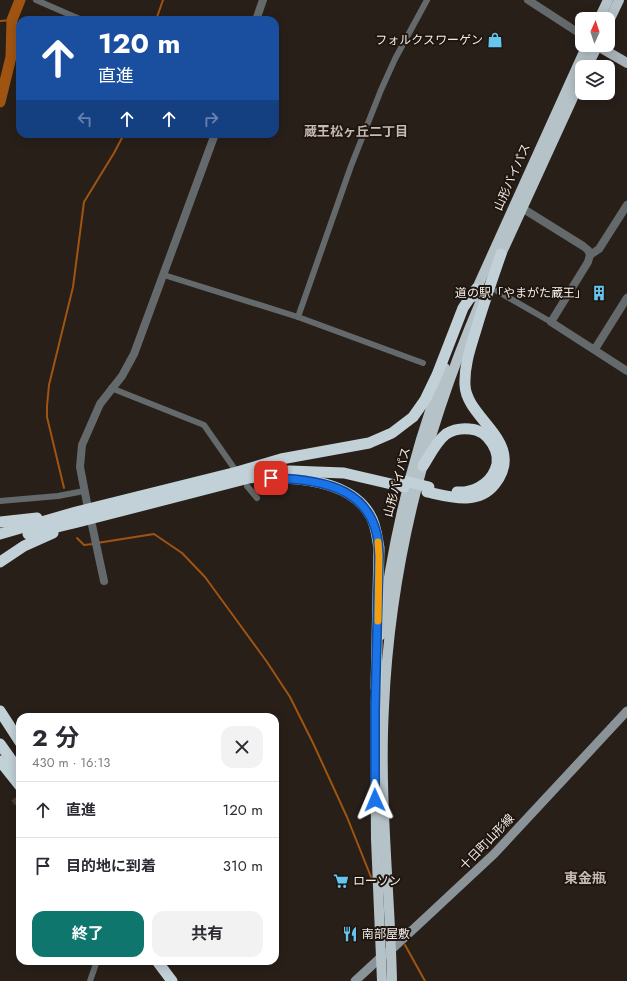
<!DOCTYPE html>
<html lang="ja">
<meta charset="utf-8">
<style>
body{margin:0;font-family:Jost,"Noto Sans JP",sans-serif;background:#f2f2f3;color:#2b2b33;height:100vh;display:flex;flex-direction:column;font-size:15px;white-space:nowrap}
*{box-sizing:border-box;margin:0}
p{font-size:13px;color:#7c7c81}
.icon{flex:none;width:22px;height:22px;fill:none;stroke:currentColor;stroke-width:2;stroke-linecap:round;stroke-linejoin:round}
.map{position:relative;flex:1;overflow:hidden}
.details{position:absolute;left:16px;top:713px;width:263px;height:252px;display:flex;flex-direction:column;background:#fff;border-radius:12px;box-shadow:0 2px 10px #0003}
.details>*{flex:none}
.top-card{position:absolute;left:16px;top:16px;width:263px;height:122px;border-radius:12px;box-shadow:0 2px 10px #0003;background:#1a4fa0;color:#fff;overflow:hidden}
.needle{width:26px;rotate:3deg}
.controls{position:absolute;left:575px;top:12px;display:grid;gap:8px}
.controls a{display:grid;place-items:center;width:40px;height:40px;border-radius:8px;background:#fff;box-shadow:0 2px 10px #0003;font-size:20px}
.pin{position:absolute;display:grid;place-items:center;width:34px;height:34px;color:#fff;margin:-17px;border-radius:8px;box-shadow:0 2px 6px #0006}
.me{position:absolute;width:44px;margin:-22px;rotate:359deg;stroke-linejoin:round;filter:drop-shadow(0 0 3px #0008)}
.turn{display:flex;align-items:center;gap:14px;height:84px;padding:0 16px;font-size:18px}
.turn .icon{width:52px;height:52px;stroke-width:2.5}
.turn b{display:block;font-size:28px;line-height:34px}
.lanes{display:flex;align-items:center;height:38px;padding:0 16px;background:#0003;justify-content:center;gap:20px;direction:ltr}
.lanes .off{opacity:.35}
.round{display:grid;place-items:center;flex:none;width:42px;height:42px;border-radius:12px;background:#f2f2f3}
.head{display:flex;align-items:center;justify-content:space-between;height:68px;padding:0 16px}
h1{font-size:24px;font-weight:700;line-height:30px}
.cta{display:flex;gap:8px;margin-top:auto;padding:8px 16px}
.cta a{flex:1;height:46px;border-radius:12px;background:#0f766e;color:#fff;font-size:16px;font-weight:700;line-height:46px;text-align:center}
.cta a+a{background:#f2f2f3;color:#2b2b33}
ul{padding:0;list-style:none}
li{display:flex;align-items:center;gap:12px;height:56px;padding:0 16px;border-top:1px solid #e1e1e2}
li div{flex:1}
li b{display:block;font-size:15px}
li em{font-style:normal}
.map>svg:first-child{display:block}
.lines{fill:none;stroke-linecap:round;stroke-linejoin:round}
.stream{stroke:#a05411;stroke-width:2}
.river{stroke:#a05411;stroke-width:11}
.minor-tunnel{stroke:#463e38;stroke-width:6;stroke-dasharray:6 3;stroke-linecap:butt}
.minor{stroke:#646a6c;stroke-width:6}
.tertiary{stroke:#646a6c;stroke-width:8}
.secondary{stroke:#8a9398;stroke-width:9}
.primary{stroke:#a8b3b9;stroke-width:10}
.trunk{stroke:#b5c2c8;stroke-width:10}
.motorway{stroke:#c2d0d7;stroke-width:11}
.motorway-bridge{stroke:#c2d0d7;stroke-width:11}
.route-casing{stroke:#114b97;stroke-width:10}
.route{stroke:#1a73e8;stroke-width:7}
.slow{stroke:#f59e0b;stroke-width:7}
.labels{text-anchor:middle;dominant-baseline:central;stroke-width:4;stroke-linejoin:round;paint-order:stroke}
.poi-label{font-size:12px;fill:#f2ebe7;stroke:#1f1610;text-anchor:end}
.street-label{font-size:12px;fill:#f2ebe7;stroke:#1f1610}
.neighbourhood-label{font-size:13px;font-weight:bold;fill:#c8bbb3;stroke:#1f1610}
.quarter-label{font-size:14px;font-weight:bold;fill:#c8bbb3;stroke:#1f1610}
</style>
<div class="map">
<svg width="627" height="981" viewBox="0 0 627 981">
<rect width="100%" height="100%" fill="#281f19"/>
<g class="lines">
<g class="stream">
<path d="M156 20 163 0"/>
<path d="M0 21 12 20"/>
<path d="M64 488 47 417V406L49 385 73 287 84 202 114 153 124 134"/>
<path d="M77 538 84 545 93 544"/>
<path d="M97 543 154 534 182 553 205 577 267 662 290 697 313 743 347 817 373 882"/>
<path d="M395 928 400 936"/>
<path d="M405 945 425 981"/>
</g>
<path class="river" d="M0 102 11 57 12 20 20 0"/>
<path class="minor-tunnel" d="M13 803 20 798"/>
<g class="minor">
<path d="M36 0 82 20"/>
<path d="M164 275 298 317 423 363"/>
<path d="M497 291 551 322"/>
<path d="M298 317 351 166 381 90 395 59 427 0"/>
<path d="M111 388 204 425 234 468"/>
<path d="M247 486 257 498"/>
<path d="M0 501 58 496 84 491"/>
<path d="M90 981 97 961"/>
</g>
<g class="tertiary">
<path d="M528 0 582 35"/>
<path d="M256 20 263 0"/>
<path d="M522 208 583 246 588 250 590 255 588 262 551 322 627 371"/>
<path d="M590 255 599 249 627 205"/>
<path d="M595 349 627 298"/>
<path d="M87 503 80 467 82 445 100 404 122 376 134 354 215 134"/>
<path d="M92 525 104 581"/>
</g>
<path class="secondary" d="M355 981 381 957 391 950 494 854 627 711"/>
<path class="primary" d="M596 45 627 63"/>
<g class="trunk">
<path d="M599 19 608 0"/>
<path d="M608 23 619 0"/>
<path d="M587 67 598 45"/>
<path d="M498 261 582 78"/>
<path d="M473 297 587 45"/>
<path d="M381 635C391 544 413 454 445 368"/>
<path d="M377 681 375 709 376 839 382 981"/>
<path d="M392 981C390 890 379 798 384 707 390 568 425 431 480 303"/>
</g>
<g class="motorway">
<path d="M423 466C430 455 436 442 446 434 454 429 461 428 470 429 488 430 503 453 495 470 489 485 472 493 457 492"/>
<path d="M281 478C313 479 353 485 370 515 376 524 377 537 379 548L376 688"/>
<path d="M427 492C450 497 478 506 495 484 527 442 466 419 465 385 464 363 472 344 478 323 485 300 493 277 501 254"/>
<path d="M0 522 37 518"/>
<path d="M0 534 76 512 237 472 281 459 369 443 392 433 413 417 425 400 437 375 463 308 476 289"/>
<path d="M28 534 78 522 249 478 290 471 344 473 404 487"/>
<path d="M0 562 24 546 53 533"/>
<path d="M0 711 20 742"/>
<path d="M0 744 20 772"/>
<path d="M0 761 20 786"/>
<path d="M157 961 172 981"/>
</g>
<path class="motorway-bridge" d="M404 481 429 487"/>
</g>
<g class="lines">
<g class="route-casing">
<path id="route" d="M271 478C325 479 379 489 379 556L375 709V800"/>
</g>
<use href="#route" class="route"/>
<path class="slow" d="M378 621 379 556 378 542"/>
</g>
<defs>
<g id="shop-bare" transform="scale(1.2)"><path d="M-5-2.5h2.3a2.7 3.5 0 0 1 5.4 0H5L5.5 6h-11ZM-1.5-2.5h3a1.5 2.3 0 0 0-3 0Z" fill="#65c5ef" stroke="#1f1610" stroke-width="2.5" paint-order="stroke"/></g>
<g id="building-bare" transform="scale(1.2)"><path d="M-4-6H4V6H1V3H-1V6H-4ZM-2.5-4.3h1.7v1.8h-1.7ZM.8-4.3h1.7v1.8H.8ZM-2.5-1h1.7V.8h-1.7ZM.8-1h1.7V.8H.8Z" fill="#65c5ef" stroke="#1f1610" stroke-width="2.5" paint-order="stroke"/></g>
<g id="supermarket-bare" transform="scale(1.2)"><path d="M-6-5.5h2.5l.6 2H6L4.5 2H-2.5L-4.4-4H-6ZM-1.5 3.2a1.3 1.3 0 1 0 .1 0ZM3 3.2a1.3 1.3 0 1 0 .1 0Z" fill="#65c5ef" stroke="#1f1610" stroke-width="2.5" paint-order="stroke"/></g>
<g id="restaurant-bare" transform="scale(1.2)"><path d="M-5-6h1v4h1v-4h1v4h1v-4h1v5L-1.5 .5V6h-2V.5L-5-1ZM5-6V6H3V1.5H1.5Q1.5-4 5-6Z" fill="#65c5ef" stroke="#1f1610" stroke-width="2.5" paint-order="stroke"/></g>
</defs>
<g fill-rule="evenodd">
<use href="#shop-bare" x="495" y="40"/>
<use href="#building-bare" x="599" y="293"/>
<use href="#supermarket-bare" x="341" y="881"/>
<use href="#restaurant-bare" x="350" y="934"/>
</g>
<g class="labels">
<g class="poi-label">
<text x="483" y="40">フォルクスワーゲン</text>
<text x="587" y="293">道の駅「やまがた蔵王」</text>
<text x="353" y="881" text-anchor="start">ローソン</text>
<text x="362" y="934" text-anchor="start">南部屋敷</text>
</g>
<g class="street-label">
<text transform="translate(512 177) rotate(-66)">山形バイパス</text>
<text transform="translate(397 482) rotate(-75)">山形バイパス</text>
<text transform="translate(487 842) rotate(-46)">十日町山形線</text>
</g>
<g class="neighbourhood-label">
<text x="356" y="131">蔵王松ヶ丘二丁目</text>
</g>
<g class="quarter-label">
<text x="585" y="878">東金瓶</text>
</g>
</g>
</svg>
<div class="controls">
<a><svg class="needle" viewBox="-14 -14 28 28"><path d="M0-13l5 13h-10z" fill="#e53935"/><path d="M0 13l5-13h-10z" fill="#7c7c81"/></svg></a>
<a><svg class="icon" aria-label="layers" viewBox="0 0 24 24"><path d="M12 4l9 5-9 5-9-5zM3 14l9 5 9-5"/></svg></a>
</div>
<div class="pin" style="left:271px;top:478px;background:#d93025"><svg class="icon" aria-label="arrive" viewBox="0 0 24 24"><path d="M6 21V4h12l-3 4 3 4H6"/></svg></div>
<svg class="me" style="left:375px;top:800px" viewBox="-20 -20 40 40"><path d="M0-17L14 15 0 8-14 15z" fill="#1a73e8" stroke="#fff" stroke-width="4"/></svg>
<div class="top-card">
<div class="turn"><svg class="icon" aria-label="ahead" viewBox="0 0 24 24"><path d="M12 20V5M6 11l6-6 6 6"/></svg><div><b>120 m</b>直進</div></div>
<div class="lanes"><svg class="icon off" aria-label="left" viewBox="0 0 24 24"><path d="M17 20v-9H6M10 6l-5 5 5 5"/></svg><svg class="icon" aria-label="ahead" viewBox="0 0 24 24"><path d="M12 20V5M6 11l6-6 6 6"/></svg><svg class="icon" aria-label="ahead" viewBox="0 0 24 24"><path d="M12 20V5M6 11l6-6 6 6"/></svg><svg class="icon off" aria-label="right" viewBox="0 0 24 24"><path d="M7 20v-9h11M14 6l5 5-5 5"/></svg></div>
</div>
<section class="details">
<div class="head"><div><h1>2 分</h1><p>430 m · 16:13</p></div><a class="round"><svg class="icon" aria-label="close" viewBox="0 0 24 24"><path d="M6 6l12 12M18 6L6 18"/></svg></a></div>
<ul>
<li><svg class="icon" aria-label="ahead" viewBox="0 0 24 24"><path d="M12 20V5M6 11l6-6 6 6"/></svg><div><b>直進</b></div><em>120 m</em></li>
<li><svg class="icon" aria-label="arrive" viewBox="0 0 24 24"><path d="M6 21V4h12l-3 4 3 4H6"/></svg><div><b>目的地に到着</b></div><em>310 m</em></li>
</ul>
<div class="cta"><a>終了</a><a>共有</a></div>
</section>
</div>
